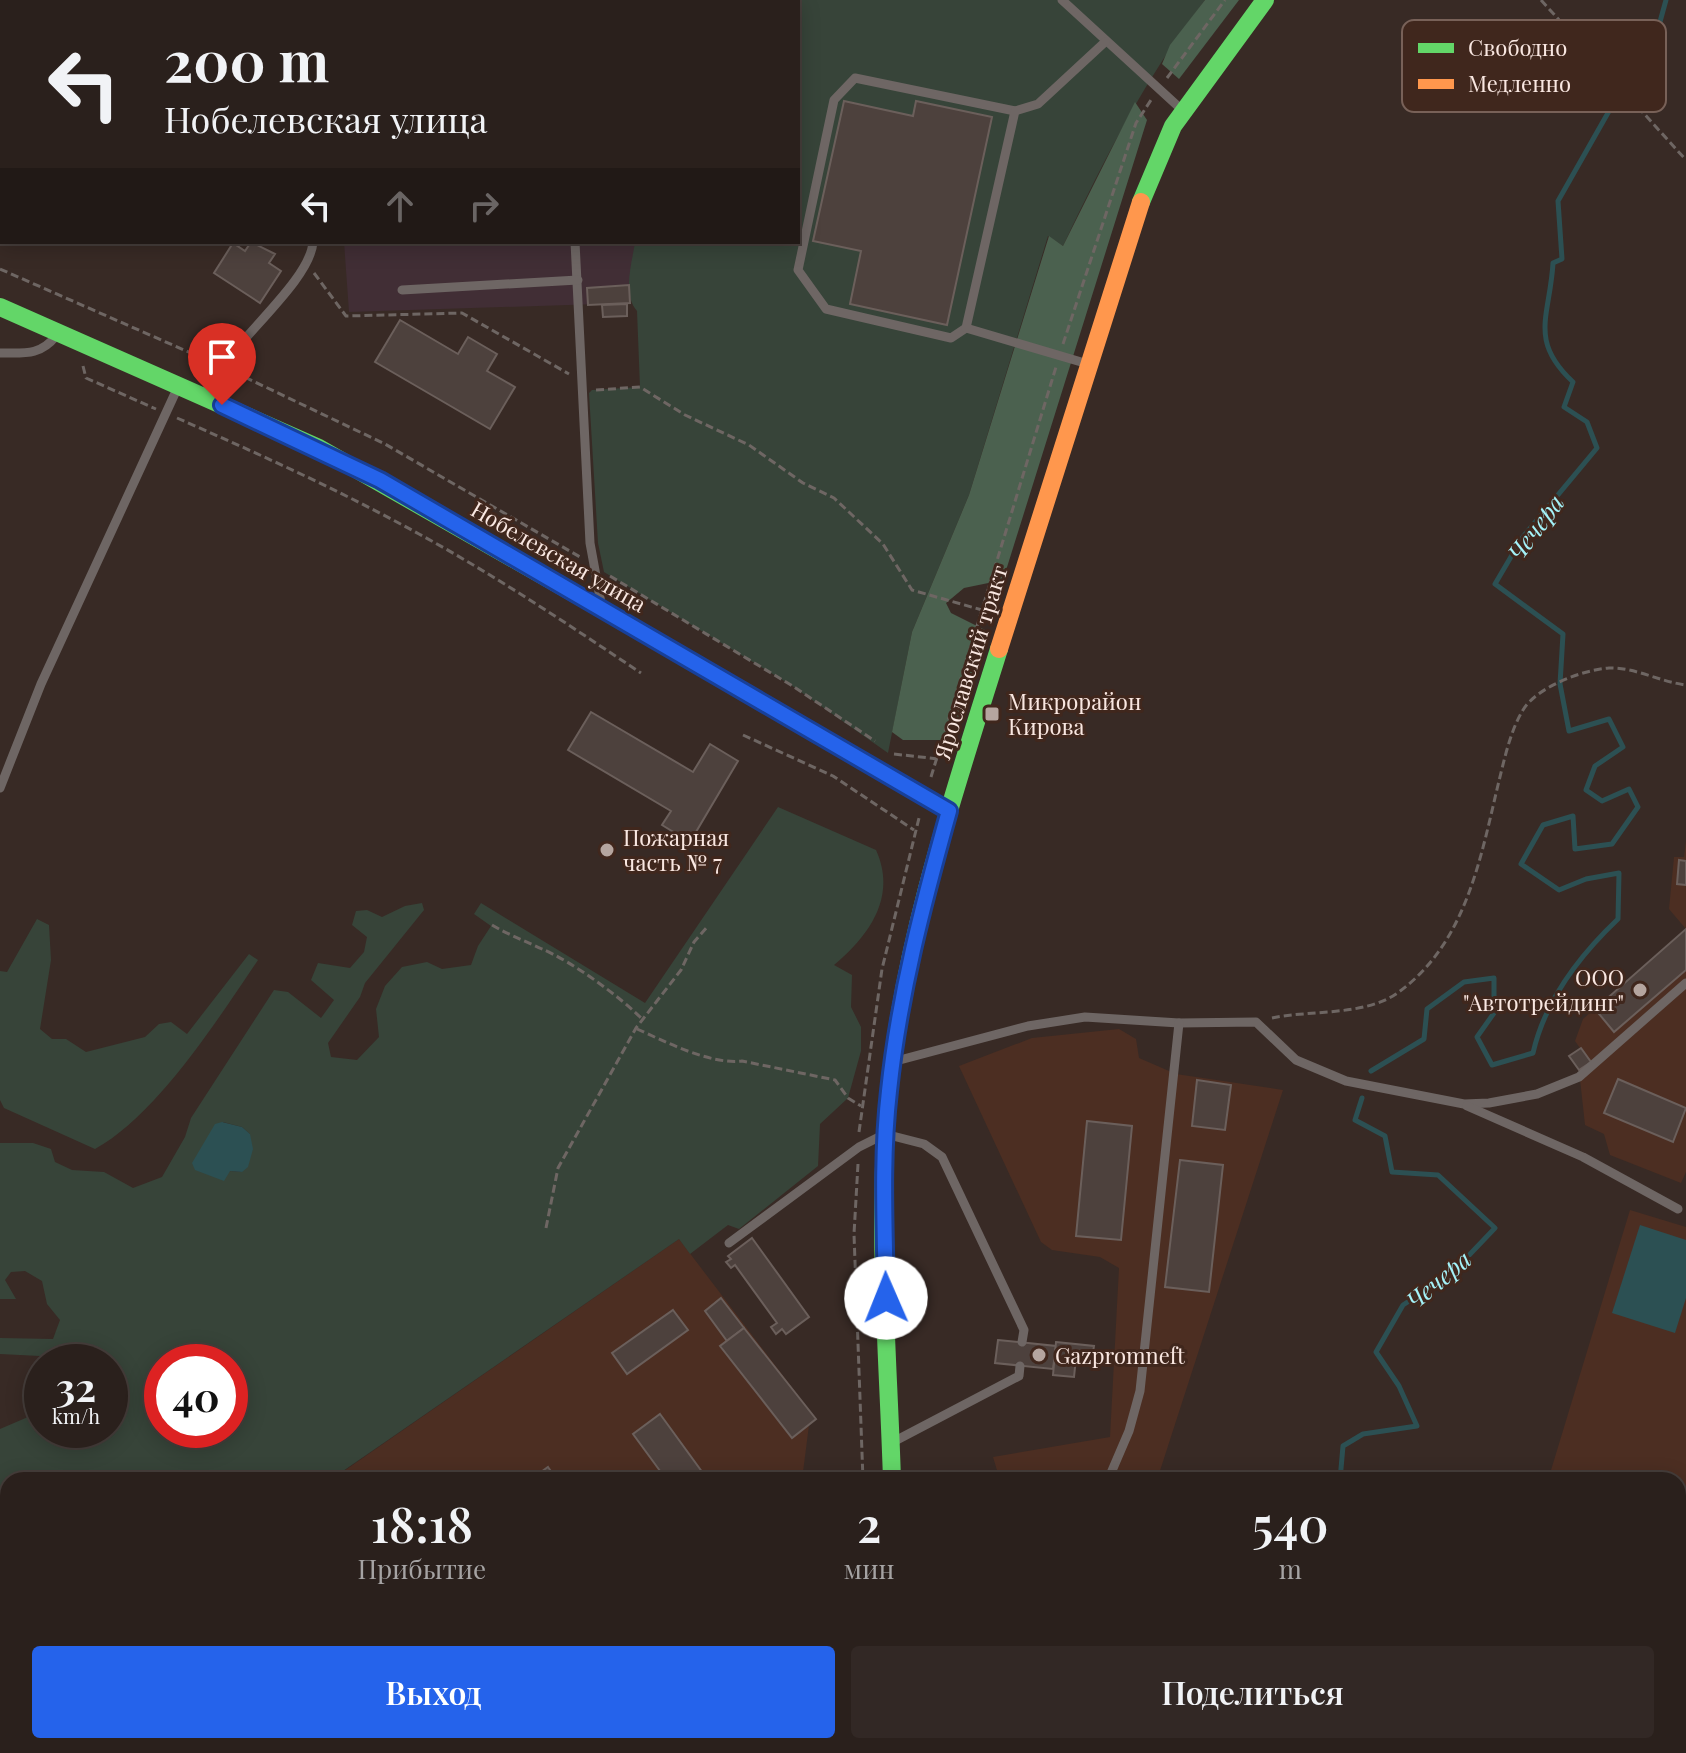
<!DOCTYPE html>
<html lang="ru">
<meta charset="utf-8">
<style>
body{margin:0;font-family:"Playfair Display",serif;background:#322825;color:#f1f3f6;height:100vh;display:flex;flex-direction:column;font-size:30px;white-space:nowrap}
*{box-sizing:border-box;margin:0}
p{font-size:26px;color:#a5a3a3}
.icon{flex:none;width:44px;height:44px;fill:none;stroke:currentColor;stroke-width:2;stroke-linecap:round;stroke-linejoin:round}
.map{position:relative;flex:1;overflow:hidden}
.sheet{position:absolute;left:0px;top:1472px;width:1686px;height:282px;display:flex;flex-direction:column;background:#2a201c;border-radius:24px 24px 0 0;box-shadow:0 4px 20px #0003,0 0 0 2px #463e3b}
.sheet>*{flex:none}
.guide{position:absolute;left:0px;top:0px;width:800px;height:244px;box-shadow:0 4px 20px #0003,0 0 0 2px #463e3b;background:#2a201c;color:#f1f3f6;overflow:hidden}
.speed{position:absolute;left:24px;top:1344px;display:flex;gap:16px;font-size:40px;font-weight:700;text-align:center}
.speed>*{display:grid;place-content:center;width:104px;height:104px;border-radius:50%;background:#2a201c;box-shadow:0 4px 20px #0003,0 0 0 2px #463e3b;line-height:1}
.speed small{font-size:20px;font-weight:400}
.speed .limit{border:12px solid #d22;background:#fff;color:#111}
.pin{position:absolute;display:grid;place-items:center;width:68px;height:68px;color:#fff;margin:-82px -34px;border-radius:50% 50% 50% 0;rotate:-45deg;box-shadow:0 0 8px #0007}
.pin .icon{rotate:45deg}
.me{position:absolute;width:88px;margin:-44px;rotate:359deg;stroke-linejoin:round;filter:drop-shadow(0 0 6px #0008)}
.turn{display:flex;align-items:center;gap:28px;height:168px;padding:0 32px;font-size:36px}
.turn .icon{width:104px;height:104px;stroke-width:2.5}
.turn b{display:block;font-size:56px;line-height:68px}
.lanes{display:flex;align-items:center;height:76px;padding:0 32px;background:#0003;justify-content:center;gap:40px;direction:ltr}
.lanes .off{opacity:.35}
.eta{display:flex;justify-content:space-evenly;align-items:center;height:136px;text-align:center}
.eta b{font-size:48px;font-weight:600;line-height:56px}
.cta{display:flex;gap:16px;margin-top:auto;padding:16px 32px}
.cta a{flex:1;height:92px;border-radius:8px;background:#2563eb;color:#fff;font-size:32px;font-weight:600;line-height:92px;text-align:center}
.cta a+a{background:#322825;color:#f1f3f6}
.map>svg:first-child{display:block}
.commercial{fill:#412e35}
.built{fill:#4c2e22}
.green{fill:#374439;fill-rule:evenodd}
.forest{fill:#4b614f}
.water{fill:#2c5053}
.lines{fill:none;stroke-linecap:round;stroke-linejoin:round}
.stream{stroke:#2c5053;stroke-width:5}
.building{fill:#4d413d;stroke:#6b5f5b;stroke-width:2}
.path{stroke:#6e6663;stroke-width:3;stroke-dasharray:8 4;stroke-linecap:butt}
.lane{stroke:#6e6664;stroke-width:9}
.fast{stroke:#63d668;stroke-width:18}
.slow{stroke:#ff974d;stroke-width:18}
.route-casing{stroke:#184099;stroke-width:20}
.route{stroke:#2563eb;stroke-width:14}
.poi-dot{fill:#b5a59f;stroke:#40271d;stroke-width:3}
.labels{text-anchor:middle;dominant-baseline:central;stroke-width:6;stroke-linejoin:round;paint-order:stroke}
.street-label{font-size:22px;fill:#f9e7e1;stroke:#40271d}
.poi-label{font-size:22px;fill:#f9e7e1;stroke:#40271d;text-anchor:start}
.water-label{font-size:24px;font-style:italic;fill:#a4f2f8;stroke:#40271d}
.key{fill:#40271d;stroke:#786158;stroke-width:2}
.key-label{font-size:22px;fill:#f9e7e1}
</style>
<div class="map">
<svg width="1686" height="1753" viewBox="0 0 1686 1753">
<rect width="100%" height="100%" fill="#382a25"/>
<g class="commercial">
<path d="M415 0H667L414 2Z"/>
<path d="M344 242H635L630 303 349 312Z"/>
</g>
<g class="built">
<path d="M0 0 33 2H2V172Z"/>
<path d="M86 0H339L337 2Z"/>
<path d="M1686 841V1172L1681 1183 1610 1155 1604 1134 1585 1125 1579 1070 1569 1056 1580 1048 1575 1041 1583 1019 1686 929 1669 909 1674 857H1684Z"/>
<path d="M1119 1029 1136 1039 1139 1058 1176 1074 1283 1090 1157 1480H1000L993 1457 1110 1437 1119 1268 1100 1257 1052 1250 1041 1242 959 1066 1032 1038Z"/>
<path d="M1630 1210 1686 1227V1753H1526L1527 1746H1678V1480H1548Z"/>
<path d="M679 1239 816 1419 809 1425 802 1480H331Z"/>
<path d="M8 1743V1746H785L776 1753H3Z"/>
</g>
<g class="green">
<path d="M667 0H1205C1144 80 1106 156 1063 246L1048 236 969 495 912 632 888 753 791 685 604 572 598 543 589 393 592 390 640 387 637 311C622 294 632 263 635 242H798V2Z"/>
<path d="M778 807 876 850C897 896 870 935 834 965L852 975 851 1007 861 1027V1051L848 1098 820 1124 818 1166 739 1229 728 1225 690 1254 679 1239 330 1480H8V1743L0 1753V1429L42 1411V1430H110V1362H69L60 1357 0 1354V1338L53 1339 60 1320 47 1304 42 1281 25 1271 11 1272 5 1280 16 1299H0V1143H33L51 1149 55 1162 72 1170 104 1172 133 1188 162 1177 185 1137 191 1118 274 990 288 992 321 1018 334 1000 311 980 318 963 350 968 364 952 367 937 352 925 356 911 367 910 382 917 405 906 422 903 424 910 365 983 360 997 328 1043 331 1057 357 1060 379 1037 376 1009 385 986 402 967 427 962 442 969 471 965 478 946 491 926 474 914 481 903 645 1003ZM223 1122 242 1127 250 1134 242 1172 230 1171ZM162 1362H230V1430H162Z"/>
<path d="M37 919 49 925 51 960 40 1029 52 1039H66L86 1052 145 1037 159 1024 171 1022 187 1034 249 954 258 960C218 1019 157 1115 95 1149L4 1108 0 1100V971L7 972Z"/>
</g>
<g class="forest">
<path d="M1205 0H1239L1179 79 1162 64 1170 45Z"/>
<path d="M1135 102 1147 120 1003 580 964 588 946 603 951 613 987 631 954 740H903L892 732 912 632 969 495 1049 236 1063 246Z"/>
</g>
<g class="water">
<path d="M222 1122 242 1127 250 1134 253 1149 248 1167 242 1172 230 1171 224 1181 195 1170 192 1163 215 1124Z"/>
<path d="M1640 1225 1686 1240V1298L1675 1333 1612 1313Z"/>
</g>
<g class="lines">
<g class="stream">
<path d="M1628 83 1653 47 1666 0"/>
<path d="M1371 1071 1424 1039 1427 1009 1464 982 1494 978V1013L1477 1037 1492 1065 1533 1053C1545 1000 1579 956 1618 919L1619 873 1586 879 1559 890 1521 864 1543 825 1573 816 1575 849 1612 844 1638 807 1629 789 1602 801 1586 790 1595 766 1623 747 1609 719 1569 731 1560 684 1563 634 1495 584 1522 538 1597 448 1587 422 1564 407 1573 382C1528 340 1550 316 1553 263L1562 259 1558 201 1617 97"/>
<path d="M1340 1480 1343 1446 1363 1434 1417 1426 1399 1386 1376 1352 1403 1305 1452 1273 1495 1228 1438 1175 1392 1172 1385 1136 1355 1120 1362 1098"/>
<path d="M1204 1746 1206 1753"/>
</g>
</g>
<g class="building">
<path d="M844 101 913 116 916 101 992 117 947 325 850 304 861 251 813 241Z"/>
<path d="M251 242 275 254 269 263 281 271 260 303 214 273 233 243 245 251Z"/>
<path d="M629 285 630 303 588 305 587 288Z"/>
<path d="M627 304V316L603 317 602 305Z"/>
<path d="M400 320 458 354 468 337 497 354 487 371 515 387 490 429 375 362Z"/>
<path d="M591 712 693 772 710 744 738 761 690 842 662 825 671 811 568 750Z"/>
<path d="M1679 860 1686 861V885L1677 884Z"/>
<path d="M1686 929V970L1614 1032 1595 1009Z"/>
<path d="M1581 1048 1591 1062 1579 1070 1569 1056Z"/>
<path d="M1618 1079 1686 1108 1673 1142 1604 1113Z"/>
<path d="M1197 1080 1231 1085 1225 1130 1192 1126Z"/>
<path d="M1087 1121 1132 1126 1121 1240 1076 1236Z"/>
<path d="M1180 1160 1223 1165 1209 1292 1165 1287Z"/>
<path d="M752 1238 809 1317 786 1334 782 1329 776 1334 771 1327 777 1323 735 1265 731 1268 726 1262 731 1259 728 1256Z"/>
<path d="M721 1298 744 1328 727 1341 705 1311Z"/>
<path d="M673 1310 688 1330 627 1374 612 1353Z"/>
<path d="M744 1328 816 1419 792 1438 720 1346Z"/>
<path d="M998 1340 1056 1346 1053 1369 995 1363Z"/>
<path d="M1056 1342 1094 1346 1092 1359 1076 1358 1074 1377 1053 1375Z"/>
<path d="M660 1414 708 1480H667L663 1475 633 1434Z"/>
<path d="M548 1467 557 1480H530Z"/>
<path d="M477 1746H617L622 1753H467Z"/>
<path d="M807 1746H849L850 1747 841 1753H797Z"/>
<rect x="947" y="1746" width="29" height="7"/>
</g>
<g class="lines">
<g class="path">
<path d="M1541 0 1686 160"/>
<path d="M1167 78 1225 0"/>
<path d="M0 269 209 361"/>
<path d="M314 273 346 316 462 313 569 374"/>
<path d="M1063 344 1136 123 1151 100"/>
<path d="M83 366 86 378 156 409"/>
<path d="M234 372 385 444 580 557"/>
<path d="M596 390 640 387 685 415 749 445 803 483 834 498 883 544 912 590 982 610"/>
<path d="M177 418C259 454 341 491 419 534 496 576 569 625 641 673"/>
<path d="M610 576 791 685 875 741"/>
<path d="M743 735 833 776 914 830"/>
<path d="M894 754 938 759"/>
<path d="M931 777 1056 367"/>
<path d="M492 925C509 935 525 941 542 949 571 961 621 997 643 1020"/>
<path d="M1272 1018C1310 1010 1363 1016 1396 994 1465 946 1480 861 1498 785 1504 761 1510 731 1523 710 1537 687 1582 670 1609 668 1634 667 1661 682 1686 685"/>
<path d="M637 1029C666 1042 711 1065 742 1061L835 1080 848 1098 861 1106"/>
<path d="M859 1132 882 969 919 818"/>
<path d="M858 1164 854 1234 863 1480"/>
<path d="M546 1228 558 1168 636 1028 681 970 694 942 708 926"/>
<path d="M875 1746V1753"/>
</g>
<g class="lane">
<path d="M66 0 68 2"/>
<path d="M1062 0 1181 109"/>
<path d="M247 2 248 0"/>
<path d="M396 2 397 0"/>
<path d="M575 242 590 543 601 603"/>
<path d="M402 290 578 280"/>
<path d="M966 328 951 338 826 309 798 270 834 100 855 78 1015 111"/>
<path d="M0 353C24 353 40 356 56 336"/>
<path d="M1088 364 966 328 1015 111 1038 104 1105 42"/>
<path d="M205 394C225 347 310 284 313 242"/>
<path d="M0 788 41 684 177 389"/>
<path d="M896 1061 1028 1026 1085 1017 1179 1023 1256 1022 1296 1060 1346 1081 1464 1104 1489 1103 1537 1094 1579 1077 1686 983"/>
<path d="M1467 1106 1583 1157 1678 1209"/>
<path d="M729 1243 859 1147 885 1134 924 1144 942 1157 1024 1330 1022 1342"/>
<path d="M893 1442 1019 1376 1020 1366"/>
<path d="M1108 1480 1129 1431 1140 1391 1179 1023"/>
<path d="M1678 1571 1686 1528"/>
<path d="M1645 1753 1646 1746"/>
</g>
<g class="fast">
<path d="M1141 202 1173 126 1265 0"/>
<path d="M0 307 319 448 640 631"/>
<path d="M892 1480C888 1351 876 1219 889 1091 904 940 954 793 999 649"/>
</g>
<g class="slow">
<path d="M640 631 949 811"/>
<path d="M999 649 1141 202"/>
<path d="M902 1746V1753"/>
</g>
</g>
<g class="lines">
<g class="route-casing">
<path id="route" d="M222 405 380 480 949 811C923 904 899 995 889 1091 881 1160 885 1229 886 1298"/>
</g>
<use href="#route" class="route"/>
</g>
<g class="poi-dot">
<rect x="984" y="706" width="16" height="16" rx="4"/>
<circle cx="607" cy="850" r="8"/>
<circle cx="1640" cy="990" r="8"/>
<circle cx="1039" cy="1355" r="8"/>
</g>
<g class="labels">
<g class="street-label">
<text transform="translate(559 556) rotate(30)">Нобелевская улица</text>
<text transform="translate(970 662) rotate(-73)">Ярославский тракт</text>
</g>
<g class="poi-label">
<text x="1008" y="701">Микрорайон<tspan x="1008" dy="25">Кирова</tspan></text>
<text x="623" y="837">Пожарная<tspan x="623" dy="25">часть № 7</tspan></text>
<text x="1624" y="977" text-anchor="end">ООО<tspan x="1624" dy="25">"Автотрейдинг"</tspan></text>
<text x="1055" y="1355">Gazpromneft</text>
</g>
<g class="water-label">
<text transform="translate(1535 527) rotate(-53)">Чечера</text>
<text transform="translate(1438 1279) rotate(-40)">Чечера</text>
</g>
</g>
<rect x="1402" y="20" width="264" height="92" rx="12" class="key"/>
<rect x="1418" y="43" width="36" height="10" fill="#63d668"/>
<rect x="1418" y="79" width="36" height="10" fill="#ff974d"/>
<g class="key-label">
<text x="1468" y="56">Свободно</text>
<text x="1468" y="92">Медленно</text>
</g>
</svg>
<div class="speed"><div>32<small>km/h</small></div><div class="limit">40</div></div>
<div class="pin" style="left:222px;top:405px;background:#d93025"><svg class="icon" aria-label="arrive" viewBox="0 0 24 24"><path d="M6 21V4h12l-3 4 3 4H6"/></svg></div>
<svg class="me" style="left:886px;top:1298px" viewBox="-20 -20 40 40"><circle r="19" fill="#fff"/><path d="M0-13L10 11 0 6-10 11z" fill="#2563eb"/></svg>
<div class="guide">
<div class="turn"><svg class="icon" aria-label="left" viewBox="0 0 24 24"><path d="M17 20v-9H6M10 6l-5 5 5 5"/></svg><div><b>200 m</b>Нобелевская улица</div></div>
<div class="lanes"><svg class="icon" aria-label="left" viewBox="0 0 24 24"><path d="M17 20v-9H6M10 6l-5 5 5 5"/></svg><svg class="icon off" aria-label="ahead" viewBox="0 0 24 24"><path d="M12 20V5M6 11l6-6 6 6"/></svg><svg class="icon off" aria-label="right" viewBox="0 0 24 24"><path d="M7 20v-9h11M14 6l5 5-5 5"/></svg></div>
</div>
<section class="sheet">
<div class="eta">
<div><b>18:18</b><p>Прибытие</p></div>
<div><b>2</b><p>мин</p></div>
<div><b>540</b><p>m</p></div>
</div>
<div class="cta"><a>Выход</a><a>Поделиться</a></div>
</section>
</div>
